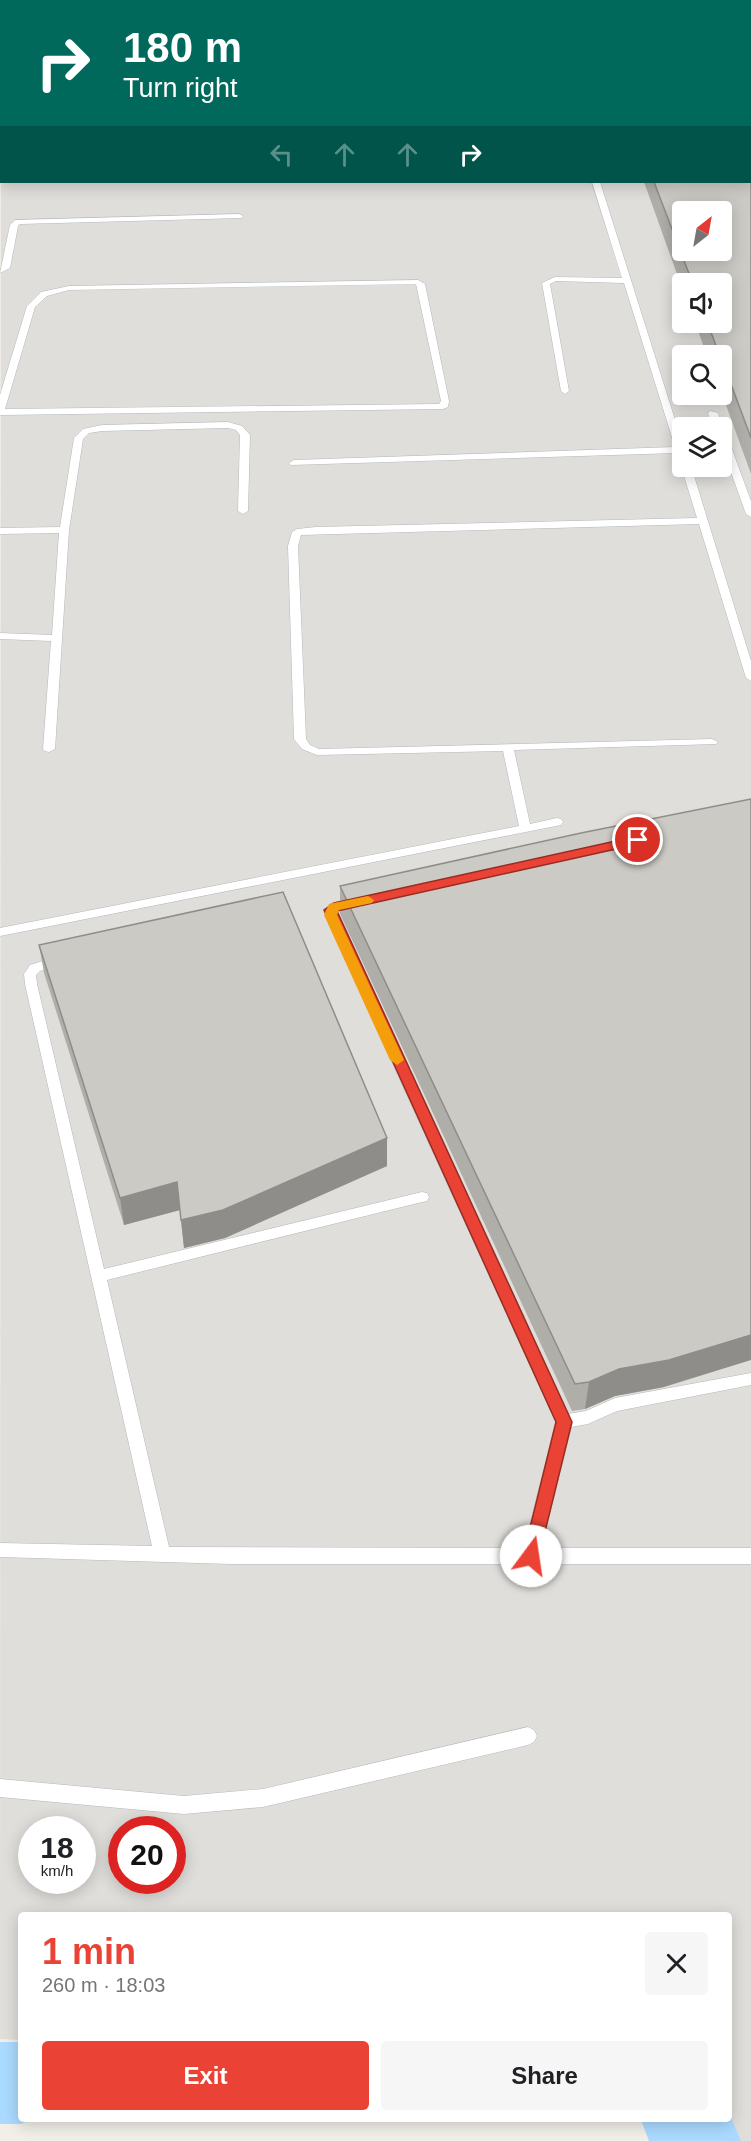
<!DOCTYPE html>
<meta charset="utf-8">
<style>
body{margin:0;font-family:Arial,sans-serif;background:#f6f6f6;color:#202124;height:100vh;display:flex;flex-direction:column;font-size:22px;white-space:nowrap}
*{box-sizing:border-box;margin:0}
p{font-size:20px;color:#757577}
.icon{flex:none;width:33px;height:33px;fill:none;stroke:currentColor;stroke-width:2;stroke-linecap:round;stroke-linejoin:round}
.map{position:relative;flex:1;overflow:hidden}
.details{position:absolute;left:18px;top:1912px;width:714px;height:210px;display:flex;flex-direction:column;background:#fff;border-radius:6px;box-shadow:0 3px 15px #0003}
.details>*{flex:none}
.guide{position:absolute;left:0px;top:0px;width:752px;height:183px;box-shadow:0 3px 15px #0003;background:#00695c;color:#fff;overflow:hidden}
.needle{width:39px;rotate:31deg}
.controls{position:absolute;left:672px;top:201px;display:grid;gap:12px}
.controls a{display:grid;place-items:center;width:60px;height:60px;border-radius:6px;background:#fff;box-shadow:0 3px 15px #0003;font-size:30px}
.speed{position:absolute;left:18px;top:1816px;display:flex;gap:12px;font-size:30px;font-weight:700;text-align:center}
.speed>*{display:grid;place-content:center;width:78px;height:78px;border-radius:50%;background:#fff;box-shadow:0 3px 15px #0003;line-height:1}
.speed small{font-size:15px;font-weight:400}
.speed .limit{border:9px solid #d22;background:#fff;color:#111}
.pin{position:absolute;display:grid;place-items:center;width:51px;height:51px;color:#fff;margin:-26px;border:3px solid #fff;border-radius:50%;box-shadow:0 2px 6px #0007}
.me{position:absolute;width:66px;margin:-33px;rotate:14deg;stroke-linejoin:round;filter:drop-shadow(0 0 4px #0008)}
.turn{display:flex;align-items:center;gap:21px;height:126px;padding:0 24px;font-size:27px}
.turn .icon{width:78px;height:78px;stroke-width:2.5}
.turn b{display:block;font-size:42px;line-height:51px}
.lanes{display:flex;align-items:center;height:57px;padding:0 24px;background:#0003;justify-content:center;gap:30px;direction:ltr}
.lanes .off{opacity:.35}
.round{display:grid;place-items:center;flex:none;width:63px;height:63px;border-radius:6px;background:#f6f6f6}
.head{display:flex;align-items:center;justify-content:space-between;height:102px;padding:0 24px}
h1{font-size:36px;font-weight:700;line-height:45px;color:#ea4335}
.primary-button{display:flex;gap:12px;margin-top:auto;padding:12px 24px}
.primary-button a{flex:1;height:69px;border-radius:6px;background:#ea4335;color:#fff;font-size:24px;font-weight:700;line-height:69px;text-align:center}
.primary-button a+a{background:#f6f6f6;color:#202124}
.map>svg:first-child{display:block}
.industrial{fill:#e0deda;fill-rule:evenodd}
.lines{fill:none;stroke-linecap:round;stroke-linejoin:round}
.river{fill:#aadaff;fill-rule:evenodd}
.service-casing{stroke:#b5b8bc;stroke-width:1}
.service{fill:#fff;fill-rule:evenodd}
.wall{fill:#afaea9}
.shaded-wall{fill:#8f8d8a}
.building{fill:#cccac5;stroke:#8f8d8a;stroke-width:1.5;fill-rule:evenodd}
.route{fill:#ea4335;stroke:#982c22;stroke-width:1.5}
.slow{fill:#f59e0b}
</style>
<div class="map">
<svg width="751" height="2141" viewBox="0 0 751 2141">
<rect width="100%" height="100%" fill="#f1efe8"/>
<path class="industrial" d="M13 0H751V2141H739L727 2120H729V1916H21V2040L0 2039 1 38 2 182H750V2ZM682 212H722V250H682ZM682 284H722V322H682ZM682 356H722V394H682ZM682 428H722V466H682ZM32 1830H82V1881H32ZM122 1830H172V1881H122Z"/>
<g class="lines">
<g class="river">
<path d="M0 2042H21V2120H31L21 2124H0Z"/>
<path d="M729 2113 741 2141H649L641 2120H729Z"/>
</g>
<g class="service-casing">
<g id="service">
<rect x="750" y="74" width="1" height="4"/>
<rect x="750" y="87" width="1" height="4"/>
<rect x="0" y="88" width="2" height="4"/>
<rect x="0" y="101" width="2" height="4"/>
<rect x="0" y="127" width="2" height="4"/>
<rect x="0" y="143" width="2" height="4"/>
<path d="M592 182H600L682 442V458L679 457 677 453 291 465 289 463 294 460 675 447 624 283 556 281 550 284 569 391 565 394 561 391 542 283 555 277 622 278Z"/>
<path d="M239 214 243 216 242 218 20 224 18 226 10 268 0 273 10 225 15 220Z"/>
<path d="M418 280 425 284 449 401 448 407 443 409 0 415V395L27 306 41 292 69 286ZM416 284 441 401 439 404 5 409 35 307 47 296 69 290Z"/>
<path d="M710 411 718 413 723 428 722 430V428H713L708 413Z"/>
<path d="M228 422 242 426 250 435 248 511 243 514 238 511 240 435 236 430 228 428 102 431 89 433 83 439 69 530 55 749 49 752 45 751 43 749 51 641 0 639V633L52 635 59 533 0 534V528L60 527 74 438 83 429 102 425Z"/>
<path d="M722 433 727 436 751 501V517L746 514 722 447Z"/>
<path d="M682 464V466H691L751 661V681L746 678 699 524 301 535 298 546 306 739 310 745 319 749 712 739 718 742 716 744 514 750 530 824 557 818 561 819 563 822 561 825 0 936V928L519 826 503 751 317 755 302 749 294 739 288 546 292 532 297 529 316 527 697 518 681 466Z"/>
<path d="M358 898 364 902 362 905 339 910 337 915 568 1414 586 1411 615 1398 751 1373V1385L617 1411 588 1424 571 1427 541 1548H751V1564H231L0 1557V1543L152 1546 25 984 24 974 30 965 59 956 64 957 65 960 64 963 40 971 36 975 37 984 104 1269 422 1192 427 1193 429 1197 427 1201 422 1202 107 1280 169 1547 524 1548 556 1422 325 915 330 904Z"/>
<path d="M528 1727 534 1730 537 1736 534 1742 528 1745 263 1807 184 1814 0 1797V1779L184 1796 263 1789Z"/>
</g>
</g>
<use href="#service" class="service"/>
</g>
<g class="wall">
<path d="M574 0H751V56H750V2H575Z"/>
<path d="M751 131V474L722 394V356H707L695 322H722V284H682V288L644 182H750Z"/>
<path d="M340 886 664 1387 615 1396 585 1409 572 1411 340 914Z"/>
<path d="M39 945 387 1138V1166L225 1238 184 1248 180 1210 124 1225 44 973Z"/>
</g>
<g class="shaded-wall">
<path d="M387 1138V1166L225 1238 184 1248 181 1220Z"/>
<path d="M177 1182 180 1210 124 1225 120 1198Z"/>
<path d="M751 1335V1360L664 1387 615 1396 585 1409 589 1382 619 1369Z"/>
</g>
<g class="building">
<path d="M582 0H751V38H750V2H582Z"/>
<path d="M750 131H751V438L722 360V356H720L707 322H722V284H693L654 182H750ZM682 212H722V250H682Z"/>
<path d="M751 799V1335L669 1360 619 1369 589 1382 575 1384 340 886 581 833Z"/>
<path d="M283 892 387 1138 223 1210 181 1220 177 1182 120 1198 39 945Z"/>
</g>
<path class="route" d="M638 836 644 840 643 843 337 911 572 1422 539 1556 537 1561 531 1563 525 1561 523 1556 556 1422 324 910 334 903Z"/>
<path class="slow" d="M368 896 374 900 372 903 339 910 337 915 404 1060 397 1065 390 1060 324 915 329 904Z"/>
</svg>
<div class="controls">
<a><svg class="needle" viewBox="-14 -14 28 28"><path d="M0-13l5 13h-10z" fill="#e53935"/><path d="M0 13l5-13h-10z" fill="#757577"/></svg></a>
<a><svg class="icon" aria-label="sound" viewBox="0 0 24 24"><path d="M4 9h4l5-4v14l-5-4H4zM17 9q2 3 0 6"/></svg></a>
<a><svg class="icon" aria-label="search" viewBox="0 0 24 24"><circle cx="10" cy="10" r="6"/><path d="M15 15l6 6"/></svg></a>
<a><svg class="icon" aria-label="layers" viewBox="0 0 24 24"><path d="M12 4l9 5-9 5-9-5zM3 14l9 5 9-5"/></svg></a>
</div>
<div class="speed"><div>18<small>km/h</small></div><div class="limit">20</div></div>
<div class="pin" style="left:638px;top:840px;background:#d93025"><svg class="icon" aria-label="arrive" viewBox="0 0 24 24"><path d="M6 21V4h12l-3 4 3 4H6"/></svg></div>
<svg class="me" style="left:531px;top:1556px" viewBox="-20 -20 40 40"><circle r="19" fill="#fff"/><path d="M0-13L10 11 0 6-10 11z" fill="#ea4335"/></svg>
<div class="guide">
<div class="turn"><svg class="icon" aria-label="right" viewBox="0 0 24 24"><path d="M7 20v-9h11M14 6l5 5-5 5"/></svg><div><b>180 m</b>Turn right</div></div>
<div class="lanes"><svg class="icon off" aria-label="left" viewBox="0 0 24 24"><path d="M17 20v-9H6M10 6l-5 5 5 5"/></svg><svg class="icon off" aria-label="ahead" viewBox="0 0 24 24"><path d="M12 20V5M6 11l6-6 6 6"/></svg><svg class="icon off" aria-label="ahead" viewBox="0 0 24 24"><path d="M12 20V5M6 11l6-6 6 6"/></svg><svg class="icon" aria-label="right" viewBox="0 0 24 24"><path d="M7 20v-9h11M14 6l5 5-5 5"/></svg></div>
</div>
<section class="details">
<div class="head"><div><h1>1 min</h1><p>260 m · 18:03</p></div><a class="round"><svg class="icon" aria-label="close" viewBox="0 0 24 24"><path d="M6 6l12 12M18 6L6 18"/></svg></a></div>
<div class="primary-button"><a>Exit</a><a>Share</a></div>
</section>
</div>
